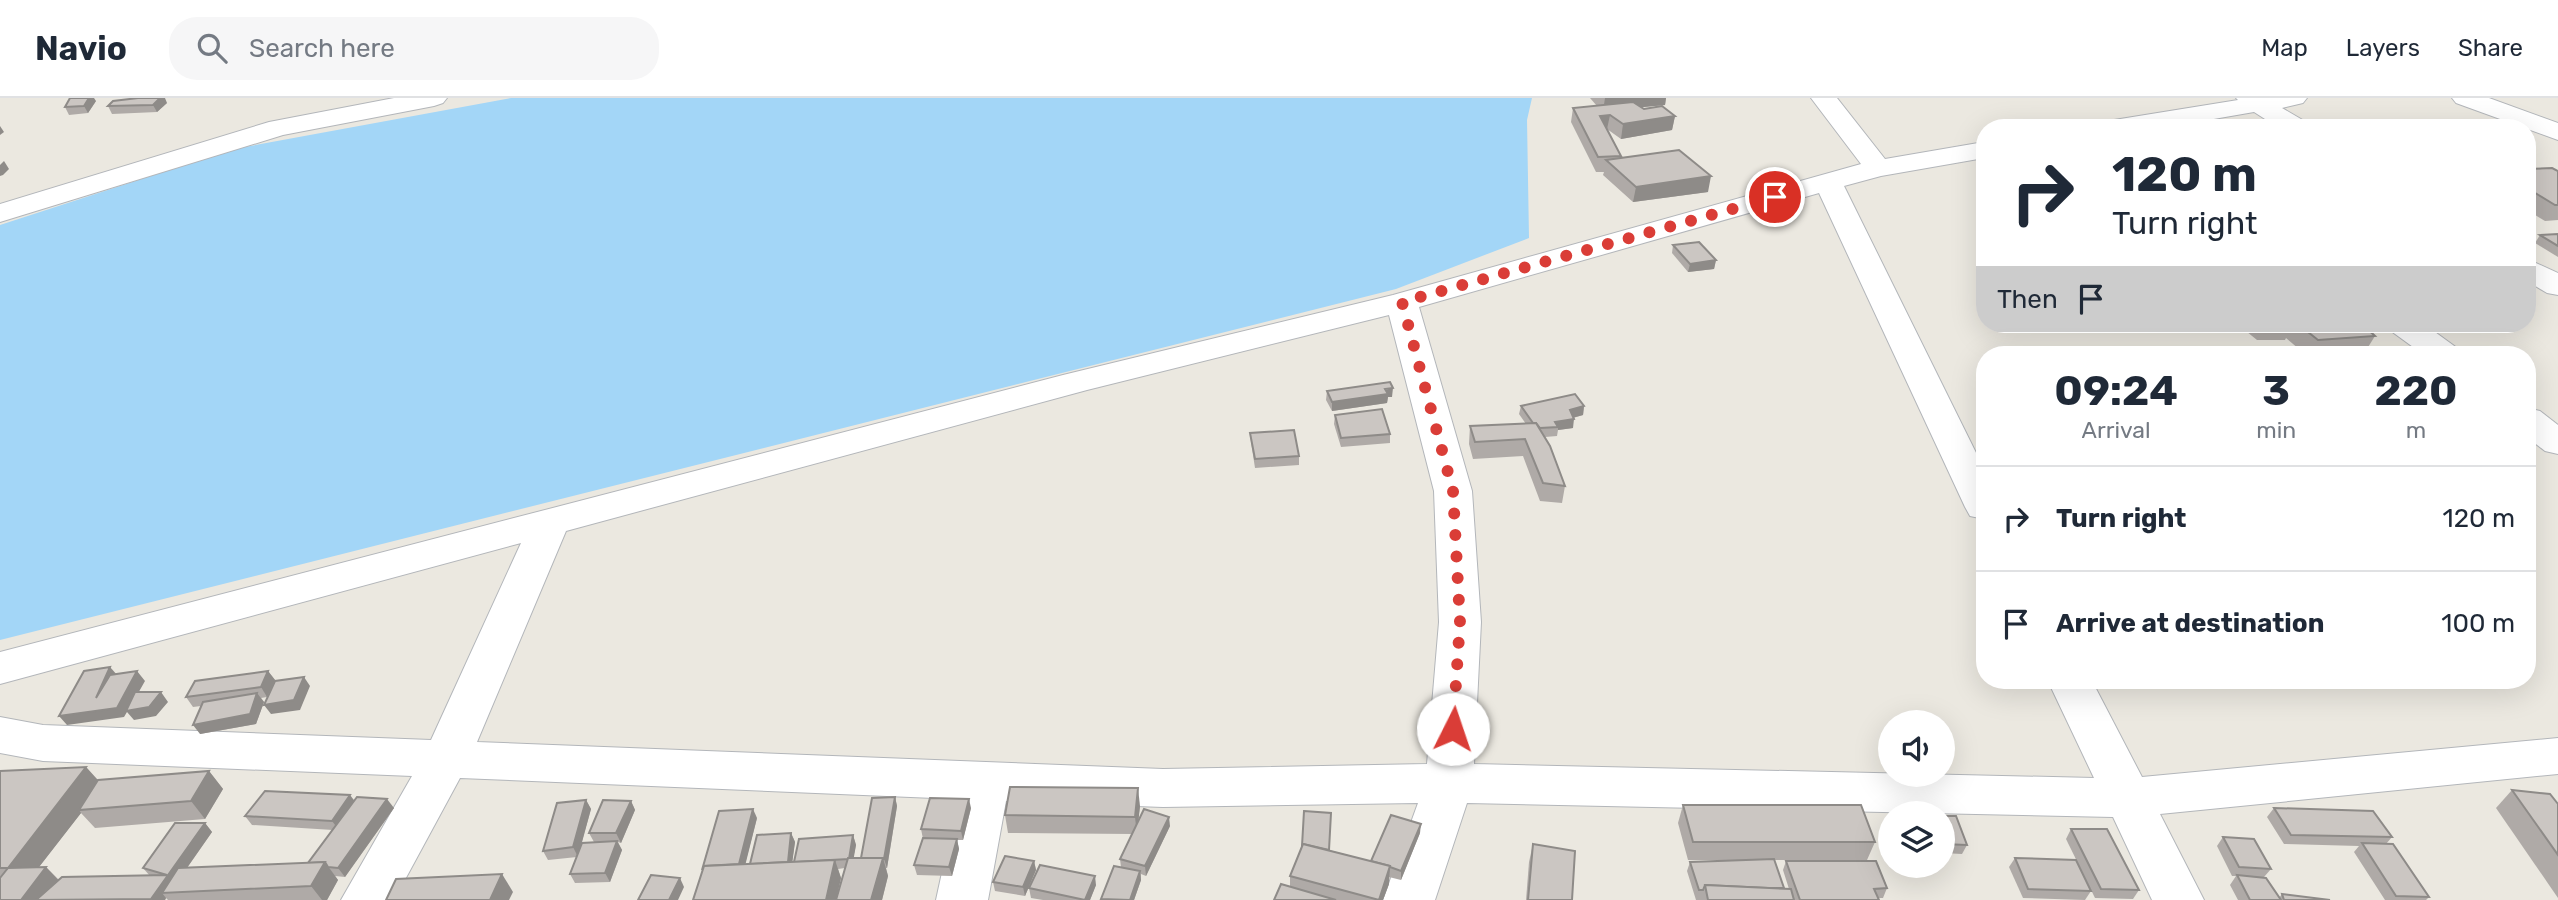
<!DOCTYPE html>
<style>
body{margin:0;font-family:Rubik,sans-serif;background:#f6f6f7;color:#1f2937;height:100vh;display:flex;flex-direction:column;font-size:26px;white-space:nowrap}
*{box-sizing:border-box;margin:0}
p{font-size:23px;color:#747a83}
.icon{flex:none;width:38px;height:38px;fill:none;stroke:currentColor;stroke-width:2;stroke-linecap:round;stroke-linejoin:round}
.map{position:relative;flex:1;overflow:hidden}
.details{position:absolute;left:1976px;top:248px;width:560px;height:343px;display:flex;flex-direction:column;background:#fff;border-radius:28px;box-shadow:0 7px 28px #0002}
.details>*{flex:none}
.guide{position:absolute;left:1976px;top:21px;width:560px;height:214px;border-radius:28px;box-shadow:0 7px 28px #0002;background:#fff;color:#1f2937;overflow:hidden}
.controls{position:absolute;left:1878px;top:612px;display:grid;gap:14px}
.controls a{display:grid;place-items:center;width:77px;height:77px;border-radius:50%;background:#fff;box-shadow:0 7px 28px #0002;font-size:35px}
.pin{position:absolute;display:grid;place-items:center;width:60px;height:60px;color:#fff;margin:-30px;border:4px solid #fff;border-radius:50%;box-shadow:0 2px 7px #0007}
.me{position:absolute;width:77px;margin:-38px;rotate:4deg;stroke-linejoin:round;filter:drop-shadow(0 0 5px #0008)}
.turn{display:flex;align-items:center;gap:24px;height:147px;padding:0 21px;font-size:32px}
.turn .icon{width:91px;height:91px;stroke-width:2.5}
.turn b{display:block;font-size:49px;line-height:60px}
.then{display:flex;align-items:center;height:66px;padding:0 21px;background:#0003;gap:14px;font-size:26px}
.eta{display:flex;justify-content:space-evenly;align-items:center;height:119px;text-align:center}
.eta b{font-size:42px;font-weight:700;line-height:49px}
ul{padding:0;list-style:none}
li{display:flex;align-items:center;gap:21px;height:105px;padding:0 21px;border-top:2px solid #e0e1e3}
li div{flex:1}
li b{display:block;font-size:26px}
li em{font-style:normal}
header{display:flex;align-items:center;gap:42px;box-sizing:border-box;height:98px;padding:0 35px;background:#fff;border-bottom:2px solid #e0e1e3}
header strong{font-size:33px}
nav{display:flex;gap:38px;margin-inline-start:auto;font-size:24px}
.search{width:490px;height:63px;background:#f6f6f7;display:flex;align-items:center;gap:18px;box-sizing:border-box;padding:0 24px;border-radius:28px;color:#747a83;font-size:26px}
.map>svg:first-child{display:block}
.water{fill:#a3d6f7}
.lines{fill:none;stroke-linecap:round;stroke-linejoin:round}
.street-casing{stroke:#b3b6ba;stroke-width:2}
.street{fill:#fff;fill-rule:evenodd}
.wall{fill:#afaaa7;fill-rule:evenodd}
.shaded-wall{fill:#8e8b88}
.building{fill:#cbc6c2;stroke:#8e8b88;stroke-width:2}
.route{stroke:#da3d37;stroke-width:12;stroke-dasharray:0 21.6}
</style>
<header>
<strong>Navio</strong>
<div class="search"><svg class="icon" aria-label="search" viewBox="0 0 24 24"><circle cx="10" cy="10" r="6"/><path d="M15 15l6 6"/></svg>Search here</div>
<nav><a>Map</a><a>Layers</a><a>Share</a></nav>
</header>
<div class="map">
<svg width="2558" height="802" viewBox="0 0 2558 802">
<rect width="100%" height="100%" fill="#ebe8e0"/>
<path class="water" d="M511 0H1532L1527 22 1529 140 1396 191 0 542V127L234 51Z"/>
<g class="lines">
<g class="street-casing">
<g id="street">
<path d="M394 0H447L443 5 434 8 283 37 0 124V106L269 24Z"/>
<path d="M1811 0H1837L1885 61 1984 44V60L1881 78 1844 88 1984 371V421L1970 418 1965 409 1819 95 1419 209 1472 393 1481 524 1474 666 2094 680 2048 583H2092L2142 679 2558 640V676L2160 716 2204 802H2152L2113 719 1467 705 1435 802H1383L1418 705 1163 709 1006 703 988 802H936L958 701 460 680 394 802H341L412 678 43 663 0 655V619L43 627 431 642 521 445 0 586V554L1063 277 1393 197 1861 66ZM1389 217 1434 393 1439 524 1427 666 1163 671 477 644 566 433 1087 292Z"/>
<path d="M2236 0H2307L2303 5 2282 10 2306 24 2310 30H2279L2254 14 2162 30H2101L2105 24 2114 22 2238 2Z"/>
<path d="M2452 0H2489L2558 25V42L2456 5Z"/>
<path d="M2527 161 2558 175V197L2547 195 2527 183Z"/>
<path d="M2387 226H2424L2457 250 2462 257H2424L2391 233Z"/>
<path d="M2527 310 2540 313 2558 327V356L2545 353 2527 339Z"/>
</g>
</g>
<use href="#street" class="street"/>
</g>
<g class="wall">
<path d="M1590 0H1666L1665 7 1641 9 1644 11 1675 18 1672 32 1621 41 1607 31 1621 58 1620 60 1708 94 1633 104 1603 77 1604 74H1596L1571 24 1573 10 1597 8Z"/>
<path d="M96 3 88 15 69 17 65 9Z"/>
<path d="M167 5 157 14 112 16 108 8Z"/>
<path d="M2334 25 2395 30H2332Z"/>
<path d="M2527 71 2558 73V122L2545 123 2527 112Z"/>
<path d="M2558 136V159L2535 145 2540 137Z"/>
<path d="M1673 147 1716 162 1714 171 1688 174 1672 155Z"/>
<path d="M2243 226H2283L2289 232 2292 226H2362L2375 238 2365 254 2330 257H2306L2286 240 2285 242H2257L2241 229Z"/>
<path d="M1327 293 1392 299H1388L1387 305 1332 313 1326 302Z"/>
<path d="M1521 308H1584L1583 317 1573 320V330L1558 332 1557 338 1545 339 1565 388 1562 405 1540 403 1523 358 1473 361 1469 346 1470 328 1526 326 1519 316Z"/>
<path d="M1335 317 1390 336V345L1341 349 1334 326Z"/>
<path d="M1250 335 1299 358V367L1255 370 1251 344Z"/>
<path d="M268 573 275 582 267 599 261 600 264 604 256 626 200 636 201 608 193 609 186 599Z"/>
<path d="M86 669 98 682 209 673 223 691 205 721 95 730 81 715 39 769H46L59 782 150 778 143 770 205 725 212 734 187 770 308 765 333 732 252 727 245 718 354 702 394 710 345 779 335 778 338 782 327 802H168L166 800 165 802H0V673Z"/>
<path d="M2512 692 2558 706V800L2496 710Z"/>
<path d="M895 699 897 708 887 770H886L888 778 882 802H693L757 720 745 766H749L791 735 795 744 792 764 853 737 856 747 853 760H861ZM845 770 837 797 841 780 838 771Z"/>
<path d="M586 702 591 711 580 750 594 744 589 735 631 703 635 712 621 745 618 744 622 752 610 784 575 785 570 776 577 759 548 762 543 753Z"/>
<path d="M1683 707 1875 744 1867 762H1774L1783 791H1789L1783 772 1786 763 1887 790 1883 800H1878L1879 802H1696L1687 773 1690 764 1764 762H1688L1678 725Z"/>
<path d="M1140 708 1138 723 1170 728 1146 778 1141 776V782L1134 802 1101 801 1121 769 1120 761 1132 736 1008 735 1005 717Z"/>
<path d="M971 710 963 742H957L959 751 952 778 917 777 914 767 923 741 921 731Z"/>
<path d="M2274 710 2392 739 2386 746 2429 799 2426 802H2385L2354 754 2359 748 2284 746 2267 719Z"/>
<path d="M1942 718 1967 747 1962 756 1942 755Z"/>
<path d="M2071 731 2139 792 2133 801 2095 800 2066 741Z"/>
<path d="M1420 735 1401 782 1389 779V786L1383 802H1274L1290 789V778L1329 752 1371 763Z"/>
<path d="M2223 739 2271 771 2264 779 2279 800 2282 796 2330 802H2238L2230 787 2236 778H2232L2217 748Z"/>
<path d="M1533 746 1572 802H1526L1529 764Z"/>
<path d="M2015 760 2091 793 2085 802 2023 800 2009 769Z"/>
<path d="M1034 763 1036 772 1025 798 995 793 993 784Z"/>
<path d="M1096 787 1090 802H1043L1031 800 1029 790Z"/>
</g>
<g class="shaded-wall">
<path d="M89 0H94L96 3 88 15 84 8Z"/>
<path d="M160 0H165L167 5 157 14 153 7Z"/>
<path d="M1605 0H1666L1665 7 1603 13Z"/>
<path d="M1610 17 1607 31 1597 32 1600 18Z"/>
<path d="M1675 18 1672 32 1621 41 1623 26Z"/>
<path d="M0 28 4 34 0 37Z"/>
<path d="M4 63 9 71 3 77 0 78V67Z"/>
<path d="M1711 78 1708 94 1633 104 1636 89Z"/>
<path d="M1716 162 1714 171 1688 174 1690 166Z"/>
<path d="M1393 290 1392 299H1388L1387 305 1332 313V304Z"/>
<path d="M1584 308 1583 317 1568 321 1570 312Z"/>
<path d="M1574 321 1573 330 1558 332V329L1555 324Z"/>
<path d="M110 569 118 578 96 600Z"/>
<path d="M137 573 145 583 128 613 161 594 168 604 156 618 134 622 127 614 124 619 67 627 59 618Z"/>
<path d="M268 573 275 582 267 599 261 589Z"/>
<path d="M304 579 310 588 300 612 271 616 264 607Z"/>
<path d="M257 595 264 604 256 626 200 636 193 627Z"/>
<path d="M86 669 102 687 79 712 81 715 25 787 8 770Z"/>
<path d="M209 673 223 691 205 721 191 703Z"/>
<path d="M1138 690 1140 708 1137 737 1135 719Z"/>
<path d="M350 697 357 706 339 732 332 723Z"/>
<path d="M895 699 897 708 887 770 884 761Z"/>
<path d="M387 701 394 710 345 779 338 770Z"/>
<path d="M969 701 971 710 963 742 961 733Z"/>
<path d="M586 702 591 711 578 759 573 749Z"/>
<path d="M631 703 635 712 621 745 616 735Z"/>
<path d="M753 711 757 720 742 780 738 770Z"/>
<path d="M1169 719 1170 728 1146 778 1145 768Z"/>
<path d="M205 725 212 734 170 794 162 795 166 800 165 802H152L151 801Z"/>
<path d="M1421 726 1420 735 1401 782V773Z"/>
<path d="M791 735 795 744 791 774 788 765Z"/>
<path d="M853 737 856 747 852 770 849 761Z"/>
<path d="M957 741 959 751 952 778 949 769Z"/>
<path d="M617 743 622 752 610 784 605 775Z"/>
<path d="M883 760 888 778 882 802H871Z"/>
<path d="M835 762 841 780 836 802H826Z"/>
<path d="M1034 763 1036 772 1025 798 1023 789Z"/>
<path d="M325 764 338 782 327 802H322L311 788Z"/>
<path d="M1390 768 1389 786 1383 802H1379Z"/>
<path d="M46 769 63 787 52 802H21Z"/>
<path d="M1140 773 1141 782 1134 802H1130Z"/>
<path d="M502 776 513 794 509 802H490Z"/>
<path d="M1095 778 1096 787 1090 802H1085Z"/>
<path d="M680 780 684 789 678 802H669Z"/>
</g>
<g class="building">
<path d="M70 0H89L84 8 65 9Z"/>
<path d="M138 0H160L153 7 108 8 113 3Z"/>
<path d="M1633 4 1644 11 1662 8 1675 18 1623 26 1610 17 1600 18 1621 58 1598 59 1573 10Z"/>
<path d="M2383 22 2395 30H2342L2334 25Z"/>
<path d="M1679 52 1711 78 1636 89 1606 62Z"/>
<path d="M2552 70 2558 73V107H2555L2527 90V71Z"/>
<path d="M2558 136V148L2540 137Z"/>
<path d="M1699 144 1716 162 1690 166 1673 147Z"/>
<path d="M2252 226H2283L2290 233 2262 234Z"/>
<path d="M2298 226H2362L2375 238 2318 242Z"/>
<path d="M1390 284 1393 290 1385 291 1388 296 1332 304 1327 293Z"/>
<path d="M1575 296 1584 308 1570 312 1574 321 1555 324 1558 329 1540 330 1536 325H1533L1521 308Z"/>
<path d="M1382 311 1390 336 1341 340 1335 317Z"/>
<path d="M1536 325 1550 348 1565 388 1543 385 1525 341 1475 344 1470 328Z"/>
<path d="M1294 332 1299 358 1255 361 1250 335Z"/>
<path d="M110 569 96 600 110 577 137 573 117 610 59 618 84 573Z"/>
<path d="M268 573 261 589 186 599 195 583Z"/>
<path d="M304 579 294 602 264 607 275 583Z"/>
<path d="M135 594H161L149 609 126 613Z"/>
<path d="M257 595 250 616 193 627 203 604Z"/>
<path d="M86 669 8 770H0V673Z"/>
<path d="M209 673 191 703 79 712 98 682Z"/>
<path d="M1010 689 1138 690 1135 719 1005 717Z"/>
<path d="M2512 692 2550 696 2558 706V757Z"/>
<path d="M265 693 350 697 332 723 245 718Z"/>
<path d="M357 699 387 701 338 770 328 769 325 764 308 765Z"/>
<path d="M895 699 884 761 861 760 872 700Z"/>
<path d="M930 700 969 701 961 733 921 731Z"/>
<path d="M586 702 573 749 543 753 557 705Z"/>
<path d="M603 702 631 703 616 735H589Z"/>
<path d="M1683 707H1861L1875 744H1693Z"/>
<path d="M2274 710 2373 713 2392 739 2291 737Z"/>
<path d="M753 711 739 766 704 768 702 772 719 713Z"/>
<path d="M1144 711 1169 719 1145 768 1120 761Z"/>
<path d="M1304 713 1331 715 1329 752 1303 746 1302 748Z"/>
<path d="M1391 717 1421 726 1401 773 1390 769V768L1371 763Z"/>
<path d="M1942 718H1956L1967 747 1942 746Z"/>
<path d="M175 725H205L151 801 36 802 62 779 167 777 143 770Z"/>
<path d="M2071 731H2107L2139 792 2101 791Z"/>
<path d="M791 735 788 764 750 766 757 737Z"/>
<path d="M853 737 849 761 794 764 799 741Z"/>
<path d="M2223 739 2254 741 2271 771 2239 769Z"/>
<path d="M923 740 957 741 949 769 914 767Z"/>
<path d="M617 743 605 775 570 776 582 745Z"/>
<path d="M2362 745 2393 746 2429 799 2396 798Z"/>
<path d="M1303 746 1390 768 1379 802 1290 778Z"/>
<path d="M1533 746 1575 753 1572 802H1528Z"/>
<path d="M1005 758 1034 763 1023 789 993 784Z"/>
<path d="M848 760H883L871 802H836Z"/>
<path d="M2015 760 2076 762 2091 793 2028 791Z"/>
<path d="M1774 761 1784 790H1768L1705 787 1703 792H1699L1690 764Z"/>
<path d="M835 762 826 802H693L704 768Z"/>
<path d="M1786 763H1876L1887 790 1874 791 1879 802H1800Z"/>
<path d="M325 764 311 788 162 795 178 770Z"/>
<path d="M1040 767 1095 778 1085 802 1029 790Z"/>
<path d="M1114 768 1140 773 1130 802 1101 801Z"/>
<path d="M46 769 21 802H0V780L8 770Z"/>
<path d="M502 776 490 802H386L396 781Z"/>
<path d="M651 777 680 780 669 802H638Z"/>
<path d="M2237 777 2266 780 2281 802H2250Z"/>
<path d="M1281 786 1336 802H1274Z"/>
<path d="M1705 787 1791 791 1794 802H1708Z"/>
<path d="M2282 796 2330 802H2284Z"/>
</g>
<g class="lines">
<path class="route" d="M1453 631 1460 524 1453 393 1402 204 1775 99"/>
</g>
</svg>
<div class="controls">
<a><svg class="icon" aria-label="sound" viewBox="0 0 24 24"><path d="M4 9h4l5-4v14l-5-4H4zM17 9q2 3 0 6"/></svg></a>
<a><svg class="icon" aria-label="layers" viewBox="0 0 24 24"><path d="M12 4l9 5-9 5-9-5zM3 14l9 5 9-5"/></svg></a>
</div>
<div class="pin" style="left:1775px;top:99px;background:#d93025"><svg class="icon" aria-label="arrive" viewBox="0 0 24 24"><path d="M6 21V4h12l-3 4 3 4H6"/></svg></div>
<svg class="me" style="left:1453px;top:631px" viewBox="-20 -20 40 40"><circle r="19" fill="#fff"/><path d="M0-13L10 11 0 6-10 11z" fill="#da3d37"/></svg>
<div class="guide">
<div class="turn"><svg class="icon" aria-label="right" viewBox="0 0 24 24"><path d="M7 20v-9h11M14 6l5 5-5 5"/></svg><div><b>120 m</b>Turn right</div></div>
<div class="then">Then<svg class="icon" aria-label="arrive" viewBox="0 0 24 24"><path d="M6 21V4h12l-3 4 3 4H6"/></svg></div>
</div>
<section class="details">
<div class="eta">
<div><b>09:24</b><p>Arrival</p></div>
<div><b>3</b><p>min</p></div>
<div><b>220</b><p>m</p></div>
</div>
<ul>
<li><svg class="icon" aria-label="right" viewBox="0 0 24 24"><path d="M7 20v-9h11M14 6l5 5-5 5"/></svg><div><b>Turn right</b></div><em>120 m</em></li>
<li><svg class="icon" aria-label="arrive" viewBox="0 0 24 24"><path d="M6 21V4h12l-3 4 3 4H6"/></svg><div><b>Arrive at destination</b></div><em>100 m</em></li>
</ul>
</section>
</div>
